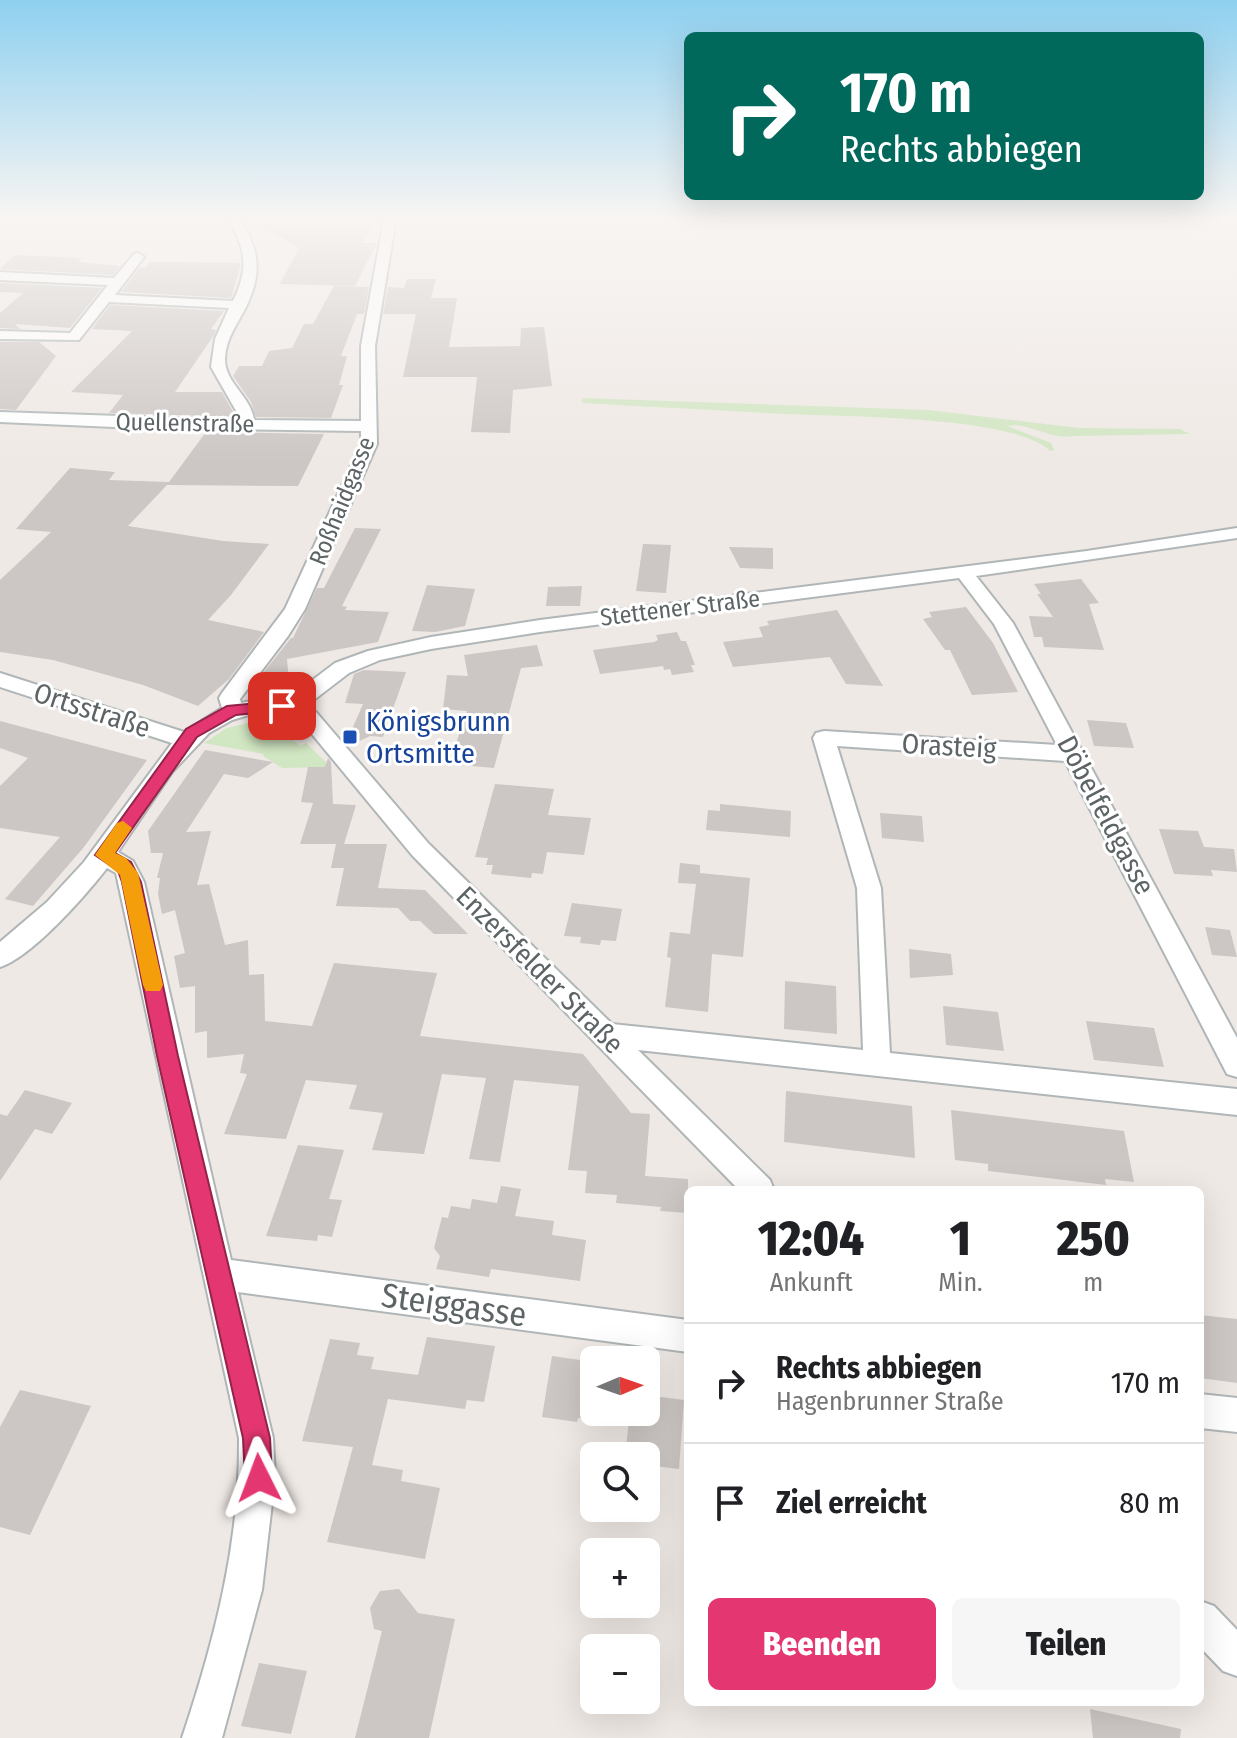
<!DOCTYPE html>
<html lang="de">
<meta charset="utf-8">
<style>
body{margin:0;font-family:"Fira Sans Condensed",sans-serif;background:#f6f6f6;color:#202124;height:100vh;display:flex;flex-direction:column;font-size:30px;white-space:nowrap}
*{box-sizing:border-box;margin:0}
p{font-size:26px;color:#757577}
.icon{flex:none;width:44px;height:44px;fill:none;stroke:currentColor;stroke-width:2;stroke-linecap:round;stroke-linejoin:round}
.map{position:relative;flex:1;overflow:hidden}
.side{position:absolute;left:684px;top:1186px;width:520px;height:520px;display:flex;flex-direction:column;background:#fff;border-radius:12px;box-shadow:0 8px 32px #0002}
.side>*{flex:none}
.top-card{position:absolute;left:684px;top:32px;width:520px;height:168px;border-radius:12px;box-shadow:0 8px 32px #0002;background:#00695c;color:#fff;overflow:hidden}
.needle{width:52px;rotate:88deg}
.tools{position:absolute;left:580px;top:1346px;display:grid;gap:16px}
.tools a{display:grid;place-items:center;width:80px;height:80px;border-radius:12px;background:#fff;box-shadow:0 8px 32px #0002;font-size:40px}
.pin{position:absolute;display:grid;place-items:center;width:68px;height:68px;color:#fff;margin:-34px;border-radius:16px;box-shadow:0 4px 12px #0006}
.me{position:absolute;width:88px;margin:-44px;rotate:357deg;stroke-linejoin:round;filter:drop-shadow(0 0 6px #0008)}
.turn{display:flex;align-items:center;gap:28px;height:168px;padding:0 24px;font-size:36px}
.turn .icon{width:104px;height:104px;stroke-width:2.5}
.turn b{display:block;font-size:56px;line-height:68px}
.eta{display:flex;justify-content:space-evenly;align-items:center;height:136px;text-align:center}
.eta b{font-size:48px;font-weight:800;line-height:56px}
.cta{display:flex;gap:16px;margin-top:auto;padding:16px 24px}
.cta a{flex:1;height:92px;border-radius:12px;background:#e43671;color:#fff;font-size:32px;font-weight:800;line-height:92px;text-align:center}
.cta a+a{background:#f6f6f6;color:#202124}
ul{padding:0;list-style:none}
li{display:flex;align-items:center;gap:24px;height:120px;padding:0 24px;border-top:2px solid #e0e0e0}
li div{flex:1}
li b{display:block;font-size:30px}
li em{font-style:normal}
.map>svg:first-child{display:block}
.green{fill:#d1e6c2}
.building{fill:#ccc6c4}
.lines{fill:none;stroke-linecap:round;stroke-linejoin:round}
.minor-casing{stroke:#b0b6b7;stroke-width:4}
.minor{fill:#fff;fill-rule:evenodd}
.route{fill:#e43671;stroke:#942349;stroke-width:2}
.slow{fill:#f59e0b}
.transit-dot{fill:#1a4fb4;stroke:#fff;stroke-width:3}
.labels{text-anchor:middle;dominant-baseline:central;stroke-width:6;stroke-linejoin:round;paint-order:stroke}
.far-street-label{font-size:24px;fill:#5d6465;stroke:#fff}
.street-label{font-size:28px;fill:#5d6465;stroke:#fff}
.transit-label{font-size:28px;fill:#164399;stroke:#fff;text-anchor:start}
.near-street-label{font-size:34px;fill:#5d6465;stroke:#fff}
</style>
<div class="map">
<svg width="1237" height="1738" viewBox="0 0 1237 1738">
<rect width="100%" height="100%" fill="#efe9e5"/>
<g class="green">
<path d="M582 398 928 410 1079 428 1180 429 1190 434 1073 436C1051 441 1028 421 1007 426L1051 443 1054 450 1050 451C1014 415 839 417 785 414 717 410 650 407 582 403Z"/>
<path d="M252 722C271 722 283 728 296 736L293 740 300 746 306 743 331 767 282 768 263 756 264 754 204 743 227 728Z"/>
</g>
<g class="building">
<path d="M259 224 372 227 361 243H377L355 286 280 284 299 248Z"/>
<path d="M15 255 82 258 78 262 120 266 113 275 0 269Z"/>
<path d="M150 262 240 263V268L231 298 121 292 140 267 145 268Z"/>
<path d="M407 279H436L431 298H457L449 347 520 346 521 328 544 327 552 386 513 390 510 433 471 432 477 377H403L416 314H383L388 287 404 288Z"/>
<path d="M0 283 102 288 70 328 15 324 20 329 0 328V313L23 293 0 292Z"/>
<path d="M334 286 369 287 364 314H357L341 356H347L339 385H343L331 418 256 417 251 402 233 376 239 366H262L269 351 292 348 304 324H313Z"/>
<path d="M110 305 224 311 211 329 216 330 214 335 175 392H222L236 417 109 413 123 395 71 392 132 331 92 329Z"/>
<path d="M0 342H39L56 356 16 410 0 409Z"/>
<path d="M206 432 324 434 298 486 167 485 128 526 223 541 269 544 231 595 208 620 264 632 229 679 198 706 143 685 53 660 0 652V580L51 532 16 529 70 468 115 472 109 480 169 482Z"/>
<path d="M355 528 381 529 342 606 347 607 345 610 389 612 378 642 287 659 289 682 260 677 291 638H293L317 588H324Z"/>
<path d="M643 544 671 545 666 593 636 591Z"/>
<path d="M729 547 773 548V569L740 568Z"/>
<path d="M1081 579 1099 603 1089 604 1104 650 1044 647 1042 637H1034L1029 616 1053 617 1037 594H1041L1034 584Z"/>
<path d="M427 585 475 589 465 626 435 632 412 631Z"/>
<path d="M582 586 580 606H546L548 587Z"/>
<path d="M966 607 993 643 1018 692 972 695 950 650H945L923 619 932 617 929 612Z"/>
<path d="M837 610 883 686 846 684 830 657 733 667 723 642 763 637 759 627 769 625 767 621Z"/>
<path d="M677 632 681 641H686L695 665H691L694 672 672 675 670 669 664 670 663 666 600 674 593 650 654 642 658 640 656 635Z"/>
<path d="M537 645 543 666 521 668 494 768 449 764 467 711 443 709 447 675 468 676 464 655Z"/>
<path d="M364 670 406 672 383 737 370 736 349 746 346 743 363 704 345 703 354 674Z"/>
<path d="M1087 720 1126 723 1134 748 1094 746Z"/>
<path d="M0 721 147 760 84 847 33 906 5 899 60 837 0 828V786L28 758 0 748Z"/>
<path d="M205 750 273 762 248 778 224 774 186 832 211 831 197 885 209 884 225 945 248 940 249 975 264 974 265 1021 312 1026 334 963 437 973 420 1036 583 1054 631 1113 650 1114 645 1176 688 1179V1213L660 1211 661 1207 616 1203 617 1195 585 1193 587 1171 568 1170 579 1086 514 1080 500 1162 469 1159 486 1078 442 1074 424 1154 372 1150 383 1113 349 1109 357 1085 306 1080 286 1139 224 1134 247 1074 240 1073 244 1054 207 1058V1031L195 1033V986L180 988 174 956 185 953 175 910 162 914 158 894 160 878H157L163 853H151L148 831Z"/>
<path d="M328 758 331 762 333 804 356 805 344 844H300L313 803 301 802 308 767H325Z"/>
<path d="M495 784 554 789 548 815 591 818 584 855 547 852 543 874 532 873 531 878 491 874 493 865H486L488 858 475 857Z"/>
<path d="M720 804 791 811 790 837 706 830 708 810 720 811Z"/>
<path d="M880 813 922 816 924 842 882 838Z"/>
<path d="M1159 829 1198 831 1204 847 1234 849 1237 872 1211 870 1213 876 1174 874Z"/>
<path d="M336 844H387L378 888 425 890 468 934H434L420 921H410L398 908 336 906 344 868H331Z"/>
<path d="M680 863 700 865V873L750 878 743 957 712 954 708 1012 665 1007 671 958 667 957 670 932 690 934 696 884 678 883Z"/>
<path d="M572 903 622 909 616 941 601 940 600 945 580 943 581 937 564 936Z"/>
<path d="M1205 927 1230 930 1237 957 1212 955Z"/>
<path d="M909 949 951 954 953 975 910 978Z"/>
<path d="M785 981 836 986 837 1034 784 1029Z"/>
<path d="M943 1006 998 1012 1004 1051 946 1045Z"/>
<path d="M1086 1021 1154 1028 1164 1067 1094 1060Z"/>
<path d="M25 1090 72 1103 52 1134 35 1129 0 1181V1114L7 1116Z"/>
<path d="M786 1091 912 1106 915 1158 784 1142Z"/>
<path d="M951 1110 1124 1131 1134 1182 1105 1179 1106 1185 988 1171V1164L955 1160Z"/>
<path d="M298 1145 344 1150 329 1199 342 1200 332 1237 318 1235 317 1241 266 1236Z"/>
<path d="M501 1186 521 1189 515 1216 554 1221 552 1235 586 1240 580 1281 491 1269 489 1277 436 1269 440 1256 434 1248 442 1217 448 1218 451 1206 470 1209 472 1199 497 1203Z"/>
<path d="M1200 1315 1237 1319V1383L1200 1378Z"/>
<path d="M427 1337 495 1346 484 1402 467 1400 465 1409 388 1399 372 1465 403 1470 401 1481 440 1488 425 1559 327 1542 353 1447 302 1441 330 1339 360 1343 357 1355 374 1357 371 1369 418 1375Z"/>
<path d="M552 1356 594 1362V1420L578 1418 577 1422 542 1417Z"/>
<path d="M20 1390 91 1406 30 1535 0 1527V1427Z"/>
<path d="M646 1395 684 1400 679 1469 646 1465V1456H625L630 1412H646Z"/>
<path d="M399 1589 418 1613 455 1619 429 1738H355L382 1631 374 1629 370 1608 380 1591Z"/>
<path d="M259 1663 307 1671 291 1734 241 1726Z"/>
<path d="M1090 1709 1181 1729 1180 1738H1093Z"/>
</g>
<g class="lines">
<g class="minor-casing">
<g id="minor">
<path d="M228 219H240C260 251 262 274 246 307 238 323 226 338 225 358 224 383 251 396 254 420L361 421V346L384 219H396L375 346 377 444 305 609 288 636 240 699 241 703 266 698 286 700 335 663 368 651 431 637 540 620 1087 551 1237 528V538L976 576 1013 623 1237 1038V1077L1227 1074 1065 761 837 746 881 888 890 1053 1237 1089V1115L638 1050 770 1180 774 1190H739L412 855 302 722 295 718 273 712 252 714 232 720 209 733 173 771 118 852 133 861 144 882 231 1260 688 1320V1352L238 1292 273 1438 275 1477 262 1590 222 1738H182C215 1639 240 1543 239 1438L116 873 107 868C86 895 32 957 0 967V942L47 902 84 862 172 743 0 687V673L184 732 222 708 219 698 222 693 285 609 361 444V431L137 428 0 422V412L239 420V416L211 367 215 339 229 308 109 302 79 340 0 339V331L70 333 108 285 0 280V272L114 278 134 254 138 253 144 257 115 295 233 301C249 269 246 248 228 219ZM959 578 994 624 1057 745 824 731 816 733 813 738 857 888 863 1050 612 1024 428 843 316 712 306 706 349 673 380 660 431 649 540 632Z"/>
<path d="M1200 1394 1237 1398V1432L1200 1428Z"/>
<path d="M1200 1601 1214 1606 1237 1630V1676L1223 1671 1200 1647Z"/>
</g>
</g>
<use href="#minor" class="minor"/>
</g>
<linearGradient id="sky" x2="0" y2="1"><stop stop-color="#8ed0f0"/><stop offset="0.47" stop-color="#f8f5f3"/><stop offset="1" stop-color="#f8f5f3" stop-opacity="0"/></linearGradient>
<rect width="1237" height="462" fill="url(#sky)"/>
<path class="route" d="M282 701 290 706 288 710 236 715 197 737 115 853 131 862 141 882 178 1056 270 1438 272 1478 268 1488 259 1492 249 1488 245 1478 243 1438 157 1056 122 882 118 871 95 855 186 729 227 706Z"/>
<path class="slow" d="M123 821 132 828 115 853 126 858 138 873 163 985 160 991H146L143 985 120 875 95 855 117 823Z"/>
<rect class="transit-dot" x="342" y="729" width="16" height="16" rx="4"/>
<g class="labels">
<g class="far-street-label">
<text transform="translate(185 423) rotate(1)">Quellenstraße</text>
<text transform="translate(342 501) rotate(-68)">Roßhaidgasse</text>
<text transform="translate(680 608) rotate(-7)">Stettener Straße</text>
</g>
<g class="street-label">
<text transform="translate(92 710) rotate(18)">Ortsstraße</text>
<text transform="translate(949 746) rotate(3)">Orasteig</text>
<text transform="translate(1106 815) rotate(62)">Döbelfeldgasse</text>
<text transform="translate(540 970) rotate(45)">Enzersfelder Straße</text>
</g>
<g class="transit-label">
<text x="366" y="721">Königsbrunn<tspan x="366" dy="32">Ortsmitte</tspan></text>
</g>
<g class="near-street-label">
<text transform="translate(454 1305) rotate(8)">Steiggasse</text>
</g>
</g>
</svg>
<div class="tools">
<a><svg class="needle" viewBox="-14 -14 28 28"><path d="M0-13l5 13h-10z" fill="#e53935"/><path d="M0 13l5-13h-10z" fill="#757577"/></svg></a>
<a><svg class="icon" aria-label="search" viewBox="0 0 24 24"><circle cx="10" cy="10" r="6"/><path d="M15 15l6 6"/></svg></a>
<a>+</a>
<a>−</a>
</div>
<div class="pin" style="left:282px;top:706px;background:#d93025"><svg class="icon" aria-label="arrive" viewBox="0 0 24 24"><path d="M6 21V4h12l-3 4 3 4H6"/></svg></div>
<svg class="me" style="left:259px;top:1478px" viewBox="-20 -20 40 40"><path d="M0-17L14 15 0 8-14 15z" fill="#e43671" stroke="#fff" stroke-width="4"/></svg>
<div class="top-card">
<div class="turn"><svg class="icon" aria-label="right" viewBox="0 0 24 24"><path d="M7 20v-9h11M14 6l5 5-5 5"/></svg><div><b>170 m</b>Rechts abbiegen</div></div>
</div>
<section class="side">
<div class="eta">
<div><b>12:04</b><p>Ankunft</p></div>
<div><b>1</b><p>Min.</p></div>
<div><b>250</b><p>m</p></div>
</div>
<ul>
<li><svg class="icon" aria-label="right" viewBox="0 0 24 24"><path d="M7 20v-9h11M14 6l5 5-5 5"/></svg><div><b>Rechts abbiegen</b><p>Hagenbrunner Straße</p></div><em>170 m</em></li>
<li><svg class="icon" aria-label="arrive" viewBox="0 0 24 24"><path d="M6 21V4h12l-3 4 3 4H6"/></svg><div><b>Ziel erreicht</b></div><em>80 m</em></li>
</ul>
<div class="cta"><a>Beenden</a><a>Teilen</a></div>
</section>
</div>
